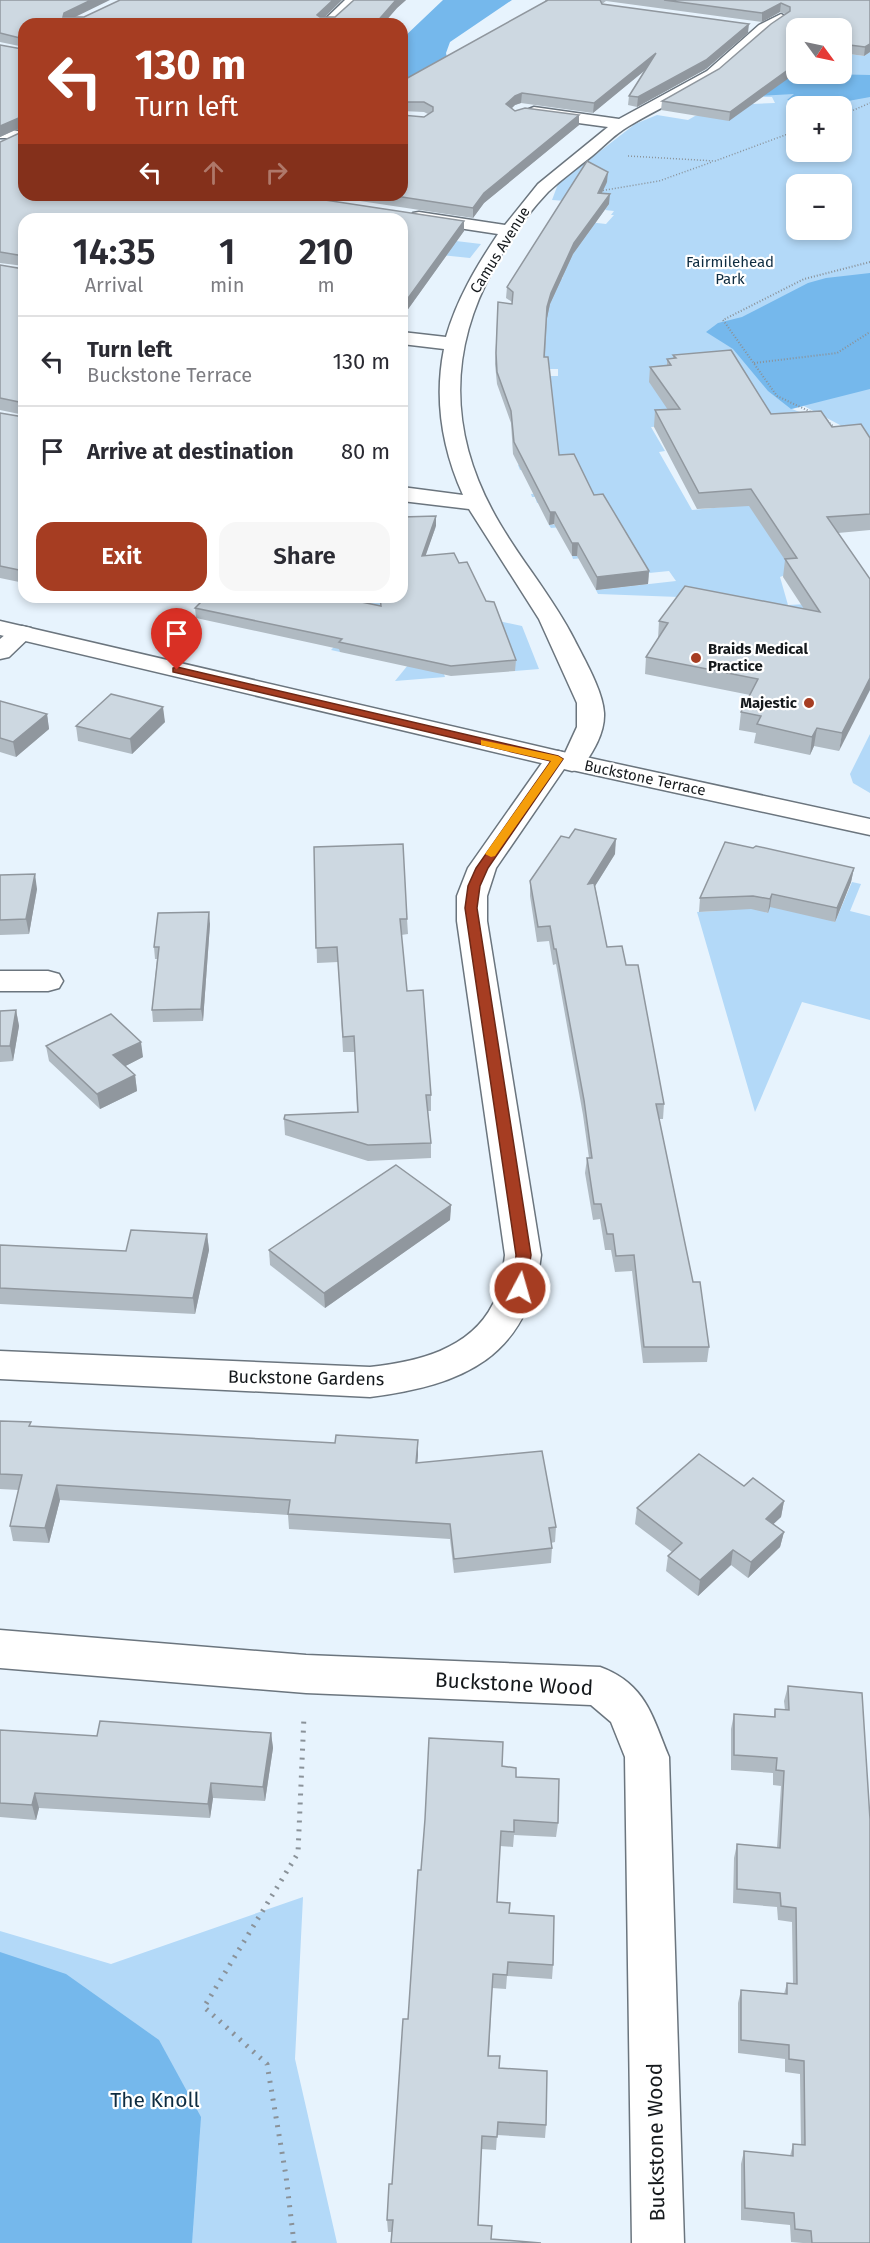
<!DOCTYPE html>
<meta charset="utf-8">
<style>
body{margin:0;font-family:"Fira Sans",sans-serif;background:#f7f7f7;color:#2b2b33;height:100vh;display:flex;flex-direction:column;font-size:22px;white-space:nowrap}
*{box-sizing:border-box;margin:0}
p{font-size:20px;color:#7c7c81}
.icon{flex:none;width:33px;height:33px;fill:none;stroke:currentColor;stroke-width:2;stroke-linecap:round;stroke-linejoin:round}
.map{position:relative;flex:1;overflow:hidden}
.drawer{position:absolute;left:18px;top:213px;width:390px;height:390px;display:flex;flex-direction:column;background:#fff;border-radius:18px;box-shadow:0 3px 9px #0003}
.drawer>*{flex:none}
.hud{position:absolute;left:18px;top:18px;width:390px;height:183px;border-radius:18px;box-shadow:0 3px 9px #0003;background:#a63d22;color:#fff;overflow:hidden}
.needle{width:39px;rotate:123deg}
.tools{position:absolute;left:786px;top:18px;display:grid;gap:12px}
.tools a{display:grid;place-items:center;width:66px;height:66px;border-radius:12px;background:#fff;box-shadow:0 3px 9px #0003;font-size:30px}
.pin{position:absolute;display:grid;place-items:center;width:51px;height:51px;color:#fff;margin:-62px -26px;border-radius:50% 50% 50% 0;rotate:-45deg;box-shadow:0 0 6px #0007}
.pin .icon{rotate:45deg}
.me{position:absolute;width:66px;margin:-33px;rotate:6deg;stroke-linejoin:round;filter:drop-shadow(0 0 4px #0008)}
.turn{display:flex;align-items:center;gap:21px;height:126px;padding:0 18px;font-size:27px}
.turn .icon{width:78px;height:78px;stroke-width:2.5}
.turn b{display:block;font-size:42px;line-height:51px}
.lanes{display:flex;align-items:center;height:57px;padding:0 18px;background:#0003;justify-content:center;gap:30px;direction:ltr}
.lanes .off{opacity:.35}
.eta{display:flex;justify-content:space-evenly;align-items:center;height:102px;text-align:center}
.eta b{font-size:36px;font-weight:600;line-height:42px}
.button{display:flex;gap:12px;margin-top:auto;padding:12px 18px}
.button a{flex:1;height:69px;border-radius:18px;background:#a63d22;color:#fff;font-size:24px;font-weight:600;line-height:69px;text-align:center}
.button a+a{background:#f7f7f7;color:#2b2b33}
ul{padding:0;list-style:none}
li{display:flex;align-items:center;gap:18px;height:90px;padding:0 18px;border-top:2px solid #e1e1e2}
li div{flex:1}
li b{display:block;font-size:22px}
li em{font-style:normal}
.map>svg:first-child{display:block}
.green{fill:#b3d9f8;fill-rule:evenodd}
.forest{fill:#75b8ec}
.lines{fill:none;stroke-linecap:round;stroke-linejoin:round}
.minor-casing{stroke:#6b757e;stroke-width:3}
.major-casing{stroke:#6b757e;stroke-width:3}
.path-far2{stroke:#8a9299;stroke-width:1.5;stroke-dasharray:1 2;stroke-linecap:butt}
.path-far1{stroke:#8a9299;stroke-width:2;stroke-dasharray:1 2;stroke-linecap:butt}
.path{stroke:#8a9299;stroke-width:5;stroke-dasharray:2 7;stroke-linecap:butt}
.minor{fill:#fff;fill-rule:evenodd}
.major{fill:#fff;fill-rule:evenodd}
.wall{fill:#b0bac2}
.shaded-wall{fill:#90979e}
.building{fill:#cdd8e1;stroke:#90979e;stroke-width:1.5}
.route{fill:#a63d22;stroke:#6c2816;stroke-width:1.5}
.slow{fill:#f59e0b}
.poi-dot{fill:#a63d22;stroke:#fff;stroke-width:2}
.labels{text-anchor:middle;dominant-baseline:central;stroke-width:4.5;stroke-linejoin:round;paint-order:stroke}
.far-street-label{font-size:15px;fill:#15191c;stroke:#fff}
.far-park-label{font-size:15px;fill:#0e2c41;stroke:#fff}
.far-poi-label{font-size:15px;font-weight:bold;fill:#15191c;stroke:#fff;text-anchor:start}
.street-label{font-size:18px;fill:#15191c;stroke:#fff}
.near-street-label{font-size:21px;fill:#15191c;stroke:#fff}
.near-park-label{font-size:21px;fill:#0e2c41;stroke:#fff}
</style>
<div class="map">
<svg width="870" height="2243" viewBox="0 0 870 2243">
<rect width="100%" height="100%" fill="#e7f3fd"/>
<g class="green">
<path d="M796 34V74H842V53L864 56 870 52V440L862 452 840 425 804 406 792 409 827 423H713L651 427 665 451 659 452 692 510 724 507 718 495 817 523 793 572 780 577 788 605 870 601V649L679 597 598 594 596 590 676 581 669 571 639 574 603 556 573 559 572 556 621 551 582 525 551 528 549 525 598 520 586 498 537 503 535 497H532L531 494 584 490 573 466 520 470 518 465 556 462 546 376H558V369H523L528 277 562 279 580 221 606 224 614 215H611L614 211 605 210 609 204 552 200 558 184 635 124 657 115 688 120 695 116 752 104 775 103 772 97H748ZM796 106H842V152H796ZM796 184H842V230H796Z"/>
<path d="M456 241 481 244 470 258 402 251V247L449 251Z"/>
<path d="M252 597H402L452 611 522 626 539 669 515 671 437 653 445 677 395 681 421 649 365 623 340 652 331 650 347 633Z"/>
<path d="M870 734V793L853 783 850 774Z"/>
<path d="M852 882 861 884 850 911 870 916V1020L802 1002 755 1112 697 912 717 911 710 886 767 913 773 899 835 922Z"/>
<path d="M303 1897 295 2059 337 2243H0V1931L111 1964Z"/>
</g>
<g class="forest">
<path d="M443 0H512L450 42 446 53 448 63 402 84V39Z"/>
<path d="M738 72 870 75V97L848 101 787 100 794 94 686 100Z"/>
<path d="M870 273V389L791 409 768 391 733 349 706 332 718 323 742 317 808 283 826 278Z"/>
<path d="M0 1952 66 1974 159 2040 201 2117 192 2243H0Z"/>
</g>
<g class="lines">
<g class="minor-casing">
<g id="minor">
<path d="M345 0H360L335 24H320Z"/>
<path d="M781 14 788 18C782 25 772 28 765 34 749 49 733 67 715 78 688 96 657 109 629 126 615 134 604 146 592 156 577 168 562 179 548 192 527 214 508 242 494 268 446 354 450 440 500 524 523 563 553 598 574 639 584 659 603 691 604 713 605 733 593 752 581 769L572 771 564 769 496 868 487 896V921L541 1255C528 1357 464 1385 370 1397L0 1379V1351L370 1367C416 1362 470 1350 493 1304 501 1289 503 1272 505 1255L457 921V896L468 868 549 753 558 751 565 753 577 727V703L539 619 469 509 402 501V487L463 495C442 448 434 399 444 349L402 344V332L446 337C457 299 476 267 498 234L419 222 413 221 411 217 413 213 419 212 505 225 538 184 608 127 534 117 529 115 526 112 529 109 534 107 619 119 707 71 759 25Z"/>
<path d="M0 128 24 132V138H0Z"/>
<path d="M22 626 31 628 34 633 9 657 0 659V639L13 628Z"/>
<path d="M0 971H48L59 974 63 981 59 988 48 991H0Z"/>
<path d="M0 1630 306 1655 600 1667C646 1684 652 1716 669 1757L684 2243H632L625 1757 611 1722 591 1705 306 1693 0 1668Z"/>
</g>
</g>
<g class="major-casing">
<path id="major" d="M0 621 558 751 870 819V835L558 767 0 635Z"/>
</g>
<g class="path-far2">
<path d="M842 115 870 103"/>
<path d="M628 156 715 161 796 131"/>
<path d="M600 191 659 181 712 162"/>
</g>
<g class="path-far1">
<path d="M754 363 837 353 870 332"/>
<path d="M813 413 777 396 723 320 804 279 870 262"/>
<path d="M825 419 837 430"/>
</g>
<path class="path" d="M294 2243 286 2176 267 2064 204 2007 298 1853 304 1716"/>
<use href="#minor" class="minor"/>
<use href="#major" class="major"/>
</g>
<g class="wall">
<path d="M0 0 75 17H84L120 0H342L324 17H335L354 0H406L397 8 383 24H24V47L0 42Z"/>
<path d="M545 0H870V52L864 56 842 53V28L729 121 661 110 662 101 719 69 785 14 780 12 762 22 606 1 602 4 748 33 706 69 637 107 628 105 629 96 644 71 593 113 521 103 515 105 511 108 515 111 579 125 484 203 473 218 320 195H402L424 117 428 114 424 112 402 111V81L545 2Z"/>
<path d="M0 45 22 49 24 48V195H292L464 221V231L406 312 402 316V219H24V266L0 263V142L24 131V126L0 137Z"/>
<path d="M607 182 602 193 609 204 573 254 550 304 547 318 545 357 559 455 594 495 649 571 648 584 596 590 577 556H572L554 524 549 525 513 454 511 423 497 384 495 364 498 302 512 304V302L506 298 507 287Z"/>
<path d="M0 265 24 269V268V583L0 578V413L24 417V415L0 410Z"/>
<path d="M673 355 771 414 832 427 870 438V530L838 533 870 579 839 751 814 746 810 755 754 743 756 733 739 730 741 712 750 695 645 674 646 657 658 639 659 621 804 609 783 577 785 560 749 506 697 509 654 427 655 410H668L649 382 650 367 667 365V359H673Z"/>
<path d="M436 526 425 556 459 563 516 660 515 671 451 676 340 652 339 649 196 618 195 608 380 606V597H402Z"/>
<path d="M0 701 47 714 49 729 16 757 0 752Z"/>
<path d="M165 722 132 754 78 741 76 726Z"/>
<path d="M314 847 407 919 408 934 401 935 407 991 431 1095V1111H428L431 1143V1158L368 1161 285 1135 284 1119 357 1112 355 1052H343L338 962 317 963Z"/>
<path d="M615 854 595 886 607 947 626 965 664 1104 663 1119H659L693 1282 709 1347 707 1362 643 1363 632 1271 615 1272 611 1250H605L600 1219 593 1220 585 1173 587 1158H589L583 1115 556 964 553 965 549 941 537 942 530 896V881Z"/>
<path d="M854 868 851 882 835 922 770 907 768 913 751 909 699 912 700 898Z"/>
<path d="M0 875 37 889 29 934 0 935Z"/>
<path d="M210 924 203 1021 153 1022 152 1010 157 959H155L154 947Z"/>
<path d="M16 1010 19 1026 13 1061 0 1062V1011Z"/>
<path d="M46 1046 143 1057 125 1066 135 1075 137 1091 100 1109 49 1061Z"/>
<path d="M451 1205 450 1220 325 1308 270 1265 269 1250Z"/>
<path d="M207 1234 209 1250 195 1314 0 1304V1245L126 1251Z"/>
<path d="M0 1421 32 1426 418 1455 417 1463 556 1527 555 1542 551 1543 552 1548 551 1563 454 1573 450 1539 289 1529 288 1515 60 1500 49 1543 13 1541 10 1526 19 1490 0 1489Z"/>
<path d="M744 1486 784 1501 781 1517 773 1524 784 1532 780 1547 748 1578 731 1565 698 1596 666 1571 668 1556 672 1552 635 1524 637 1508Z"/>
<path d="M788 1686 870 2243H803L791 2242 790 2225 741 2220V2164L744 2151 790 2156 793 2144 801 2145 800 2074 785 2072V2059L738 2053V2003L741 1990 784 1994 787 1983 793 1984 792 1922 778 1920 777 1907 733 1903 734 1858 737 1844 777 1847 781 1786 773 1785V1773L731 1770V1729L734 1714 774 1717 775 1709 785 1710 784 1701Z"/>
<path d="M0 1730 97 1736 271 1733 273 1748 265 1801 213 1798 210 1818 39 1808 36 1820 0 1817Z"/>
<path d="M502 1766 516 1777 558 1823 556 1837 514 1835 513 1847 500 1846 497 1902 509 1913 553 1965 552 1979 507 1976 506 1989 492 1988 489 2056 546 2125 545 2138 497 2135 496 2150 481 2149 392 2232H388L387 2220 392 2184 408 2019 421 1870Z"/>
</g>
<g class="shaded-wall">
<path d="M91 0H110L65 22 63 17 64 13Z"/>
<path d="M333 0H342L318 24 317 15Z"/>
<path d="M396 0H406L397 8 383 24H375Z"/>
<path d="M781 3 780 12 762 22V13Z"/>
<path d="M749 24 748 33 706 69 637 107 638 97Z"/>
<path d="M870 44V52L864 56 865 47Z"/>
<path d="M656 53 655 62 593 113 594 103Z"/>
<path d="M796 64V73L729 121 730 112Z"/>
<path d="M522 93 521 103 515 105 506 114V104L515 96Z"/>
<path d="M579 115V125L484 203 473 218V208L484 193Z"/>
<path d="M23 116 24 126 0 137V126Z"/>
<path d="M608 172 607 182 597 203 598 193Z"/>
<path d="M610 194 609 204 573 254 550 304 547 318V307L551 293 574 243Z"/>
<path d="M464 221V231L406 312 402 316V305Z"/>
<path d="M550 512H555L554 524 549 525Z"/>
<path d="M436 516V526L422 566V556Z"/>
<path d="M572 543H578L577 556H572Z"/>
<path d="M649 571 648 584 596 590 597 577Z"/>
<path d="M870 678V690L839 751 842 733Z"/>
<path d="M163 707 165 722 132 754 130 739Z"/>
<path d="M47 714 49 729 16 757 13 742Z"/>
<path d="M817 728 814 746 810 755 812 737Z"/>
<path d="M616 839 615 854 587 899 588 884Z"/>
<path d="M854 868 851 882 835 922 837 908Z"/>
<path d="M35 874 37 889 29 934 26 919Z"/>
<path d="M772 894 770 907 768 913 770 899Z"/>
<path d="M209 912 210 924 203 1021 201 1009Z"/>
<path d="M16 1010 19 1026 13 1061 10 1046Z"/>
<path d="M141 1042 143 1057 116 1071 113 1055Z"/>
<path d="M135 1075 137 1091 100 1109 97 1094Z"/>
<path d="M451 1205 450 1220 325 1308 324 1293Z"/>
<path d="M207 1234 209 1250 195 1314 193 1298Z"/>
<path d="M418 1440V1455L416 1479V1463Z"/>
<path d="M57 1485 60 1500 49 1543 45 1528Z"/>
<path d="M784 1501 781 1517 763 1534 766 1519Z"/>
<path d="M784 1532 780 1547 748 1578 751 1562Z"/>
<path d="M733 1550 731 1565 698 1596 700 1580Z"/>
<path d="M271 1733 273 1748 265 1801 263 1787Z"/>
<path d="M211 1783 213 1798 210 1818 208 1804Z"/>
<path d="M35 1793 39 1808 36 1820 32 1805Z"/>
</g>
<g class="building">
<path d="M0 0H91L64 13 63 17H84L120 0H333L317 15 320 17H335L354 0H396L375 24H24V39L0 33Z"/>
<path d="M548 0H600L602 4 749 24 706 60 638 97 629 96 656 53 594 103 522 93 515 96 506 104 515 111 525 108 579 115 484 193 473 208 389 195H402V115L424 117 433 111V107L424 102H402V81Z"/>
<path d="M664 0H870V44L865 47 842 44V28H796V64L730 112 662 101 719 69 771 24 790 11V7L781 3 762 13Z"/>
<path d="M0 45 22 49 24 48V195H292L464 221 406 301 402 305V219H24V256L0 252V142L24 131 23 116 0 126Z"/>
<path d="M587 161 608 172 598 193 610 194 574 243 551 293 547 307 544 357H548L559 455 574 454 594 495 603 494 649 571 597 577 578 543H572L555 512H550L514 442 511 411 497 372 496 353 498 302 512 304 513 292 507 287Z"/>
<path d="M0 265 24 269V267V403L0 398Z"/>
<path d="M731 350 771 414 821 411 832 427 861 424 870 438V514L827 517 870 579V678L842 733 817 728 812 737 757 724 761 716 741 712 758 679 646 657 668 623 659 621 685 586 820 612 785 559 797 558 751 489 699 493 655 410 680 409 650 367 671 365 667 359 676 358 673 355Z"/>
<path d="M0 413 24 417V413V571L0 566Z"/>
<path d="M436 516 422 556 454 553 459 563 467 562 486 601 494 602 516 660 451 666 339 642 342 639 195 608 206 597H337L381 606 380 597H402V517Z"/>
<path d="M111 694 163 707 130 739 76 726Z"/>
<path d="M0 701 47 714 13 742 0 738Z"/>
<path d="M575 829 616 839 588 884 594 883 607 947 622 946 626 965H638L664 1104H656L693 1282H700L709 1347H644L634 1255 616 1256 613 1234H607L601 1204H594L587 1158H592L584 1100 556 949H554L550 926 538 927 530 881 561 836 569 838Z"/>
<path d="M725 842 753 848 756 846 854 868 837 908 772 894 770 899 753 896 700 898Z"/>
<path d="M403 844 407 919H400L407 991 423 990 431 1095H426L431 1143 368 1145 284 1119 285 1115 358 1112 354 1036 343 1037 337 947 316 948 314 847Z"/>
<path d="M35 874 26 919 0 920V875Z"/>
<path d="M209 912 201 1009 152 1010 159 947H154L158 913Z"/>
<path d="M16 1010 10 1046H0V1011Z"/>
<path d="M111 1014 141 1042 113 1055 135 1075 97 1094 46 1046Z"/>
<path d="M396 1165 451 1205 324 1293 269 1250Z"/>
<path d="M131 1230 207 1234 193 1298 0 1288V1245L126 1251Z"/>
<path d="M0 1421 31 1422 29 1426 335 1443 336 1435 418 1440 416 1463 542 1451 556 1527 549 1528 552 1548 454 1559 450 1524 288 1514 290 1500 57 1485 45 1528 10 1526 22 1475 0 1474Z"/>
<path d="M699 1454 744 1486 753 1478 784 1501 766 1519 784 1532 751 1562 733 1550 700 1580 668 1556 682 1543 637 1508Z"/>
<path d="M788 1686 862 1693 870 1819V2243H812L811 2231 795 2229 794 2213 745 2208 744 2151 793 2156V2144L805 2145 804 2061 789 2059V2045L741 2040V1990L787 1994V1983L797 1984 796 1908 781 1906 780 1893 737 1889V1844L780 1848 784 1771 776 1770 777 1758 734 1755V1714L775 1717V1709L789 1710Z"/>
<path d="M100 1721 271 1733 263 1787 211 1783 208 1804 35 1793 32 1805 0 1803V1730L97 1736Z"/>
<path d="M429 1738 503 1742 502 1766 516 1768V1777L559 1779 558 1823 514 1820V1832L501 1831 497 1902 510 1903 509 1913 554 1916 553 1965 508 1962 507 1975 493 1974 488 2056H500L499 2068 547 2071 546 2125 498 2122 497 2137 482 2136 478 2225 492 2226 491 2239 541 2243H391L393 2220H387L389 2184H392L403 2019H408L418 1870H421L425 1819Z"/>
</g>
<path class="route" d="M177 667 558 756 563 759 488 868 480 886 477 908 531 1255 525 1292H515L513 1288 516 1255 465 908 468 886 476 868 551 761 173 672V668Z"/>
<path class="slow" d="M481 740 558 756 563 759 495 856 491 857 485 854 551 761 481 745Z"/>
<g class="poi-dot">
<circle cx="696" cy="658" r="6"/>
<circle cx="809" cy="703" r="6"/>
</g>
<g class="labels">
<g class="far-street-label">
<text transform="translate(500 250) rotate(-58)">Camus Avenue</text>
<text transform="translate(645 778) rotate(12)">Buckstone Terrace</text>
</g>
<g class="far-park-label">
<text x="730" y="262">Fairmilehead<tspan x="730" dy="17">Park</tspan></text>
</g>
<g class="far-poi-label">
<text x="708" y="649">Braids Medical<tspan x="708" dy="17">Practice</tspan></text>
<text x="797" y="703" text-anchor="end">Majestic</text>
</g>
<g class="street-label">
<text transform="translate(306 1378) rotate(1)">Buckstone Gardens</text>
</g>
<g class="near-street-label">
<text transform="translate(514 1684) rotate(3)">Buckstone Wood</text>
<text transform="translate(656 2142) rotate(-91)">Buckstone Wood</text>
</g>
<g class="near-park-label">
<text x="155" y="2100">The Knoll</text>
</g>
</g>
</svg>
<div class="tools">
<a><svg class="needle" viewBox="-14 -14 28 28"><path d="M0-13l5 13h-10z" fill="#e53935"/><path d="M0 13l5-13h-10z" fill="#7c7c81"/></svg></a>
<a>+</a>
<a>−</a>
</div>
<div class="pin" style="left:177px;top:670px;background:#d93025"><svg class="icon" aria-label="arrive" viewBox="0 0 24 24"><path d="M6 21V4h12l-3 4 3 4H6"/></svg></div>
<svg class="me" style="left:520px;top:1288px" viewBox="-20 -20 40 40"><circle r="17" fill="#a63d22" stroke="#fff" stroke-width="3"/><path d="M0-11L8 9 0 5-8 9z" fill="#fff"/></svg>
<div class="hud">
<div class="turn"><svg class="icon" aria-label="left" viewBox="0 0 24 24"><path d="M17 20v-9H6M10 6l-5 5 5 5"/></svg><div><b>130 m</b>Turn left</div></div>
<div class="lanes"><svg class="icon" aria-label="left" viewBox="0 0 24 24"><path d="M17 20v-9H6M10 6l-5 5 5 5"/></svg><svg class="icon off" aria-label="ahead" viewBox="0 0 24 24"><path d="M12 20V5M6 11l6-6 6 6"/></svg><svg class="icon off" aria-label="right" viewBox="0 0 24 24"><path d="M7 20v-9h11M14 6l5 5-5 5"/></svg></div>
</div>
<section class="drawer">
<div class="eta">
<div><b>14:35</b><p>Arrival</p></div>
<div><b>1</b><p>min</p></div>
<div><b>210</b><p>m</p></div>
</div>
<ul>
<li><svg class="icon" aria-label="left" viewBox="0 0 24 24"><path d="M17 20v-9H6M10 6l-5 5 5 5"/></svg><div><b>Turn left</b><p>Buckstone Terrace</p></div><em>130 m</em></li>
<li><svg class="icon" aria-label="arrive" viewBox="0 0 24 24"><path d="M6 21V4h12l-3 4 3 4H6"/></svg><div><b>Arrive at destination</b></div><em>80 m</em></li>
</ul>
<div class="button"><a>Exit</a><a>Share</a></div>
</section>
</div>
